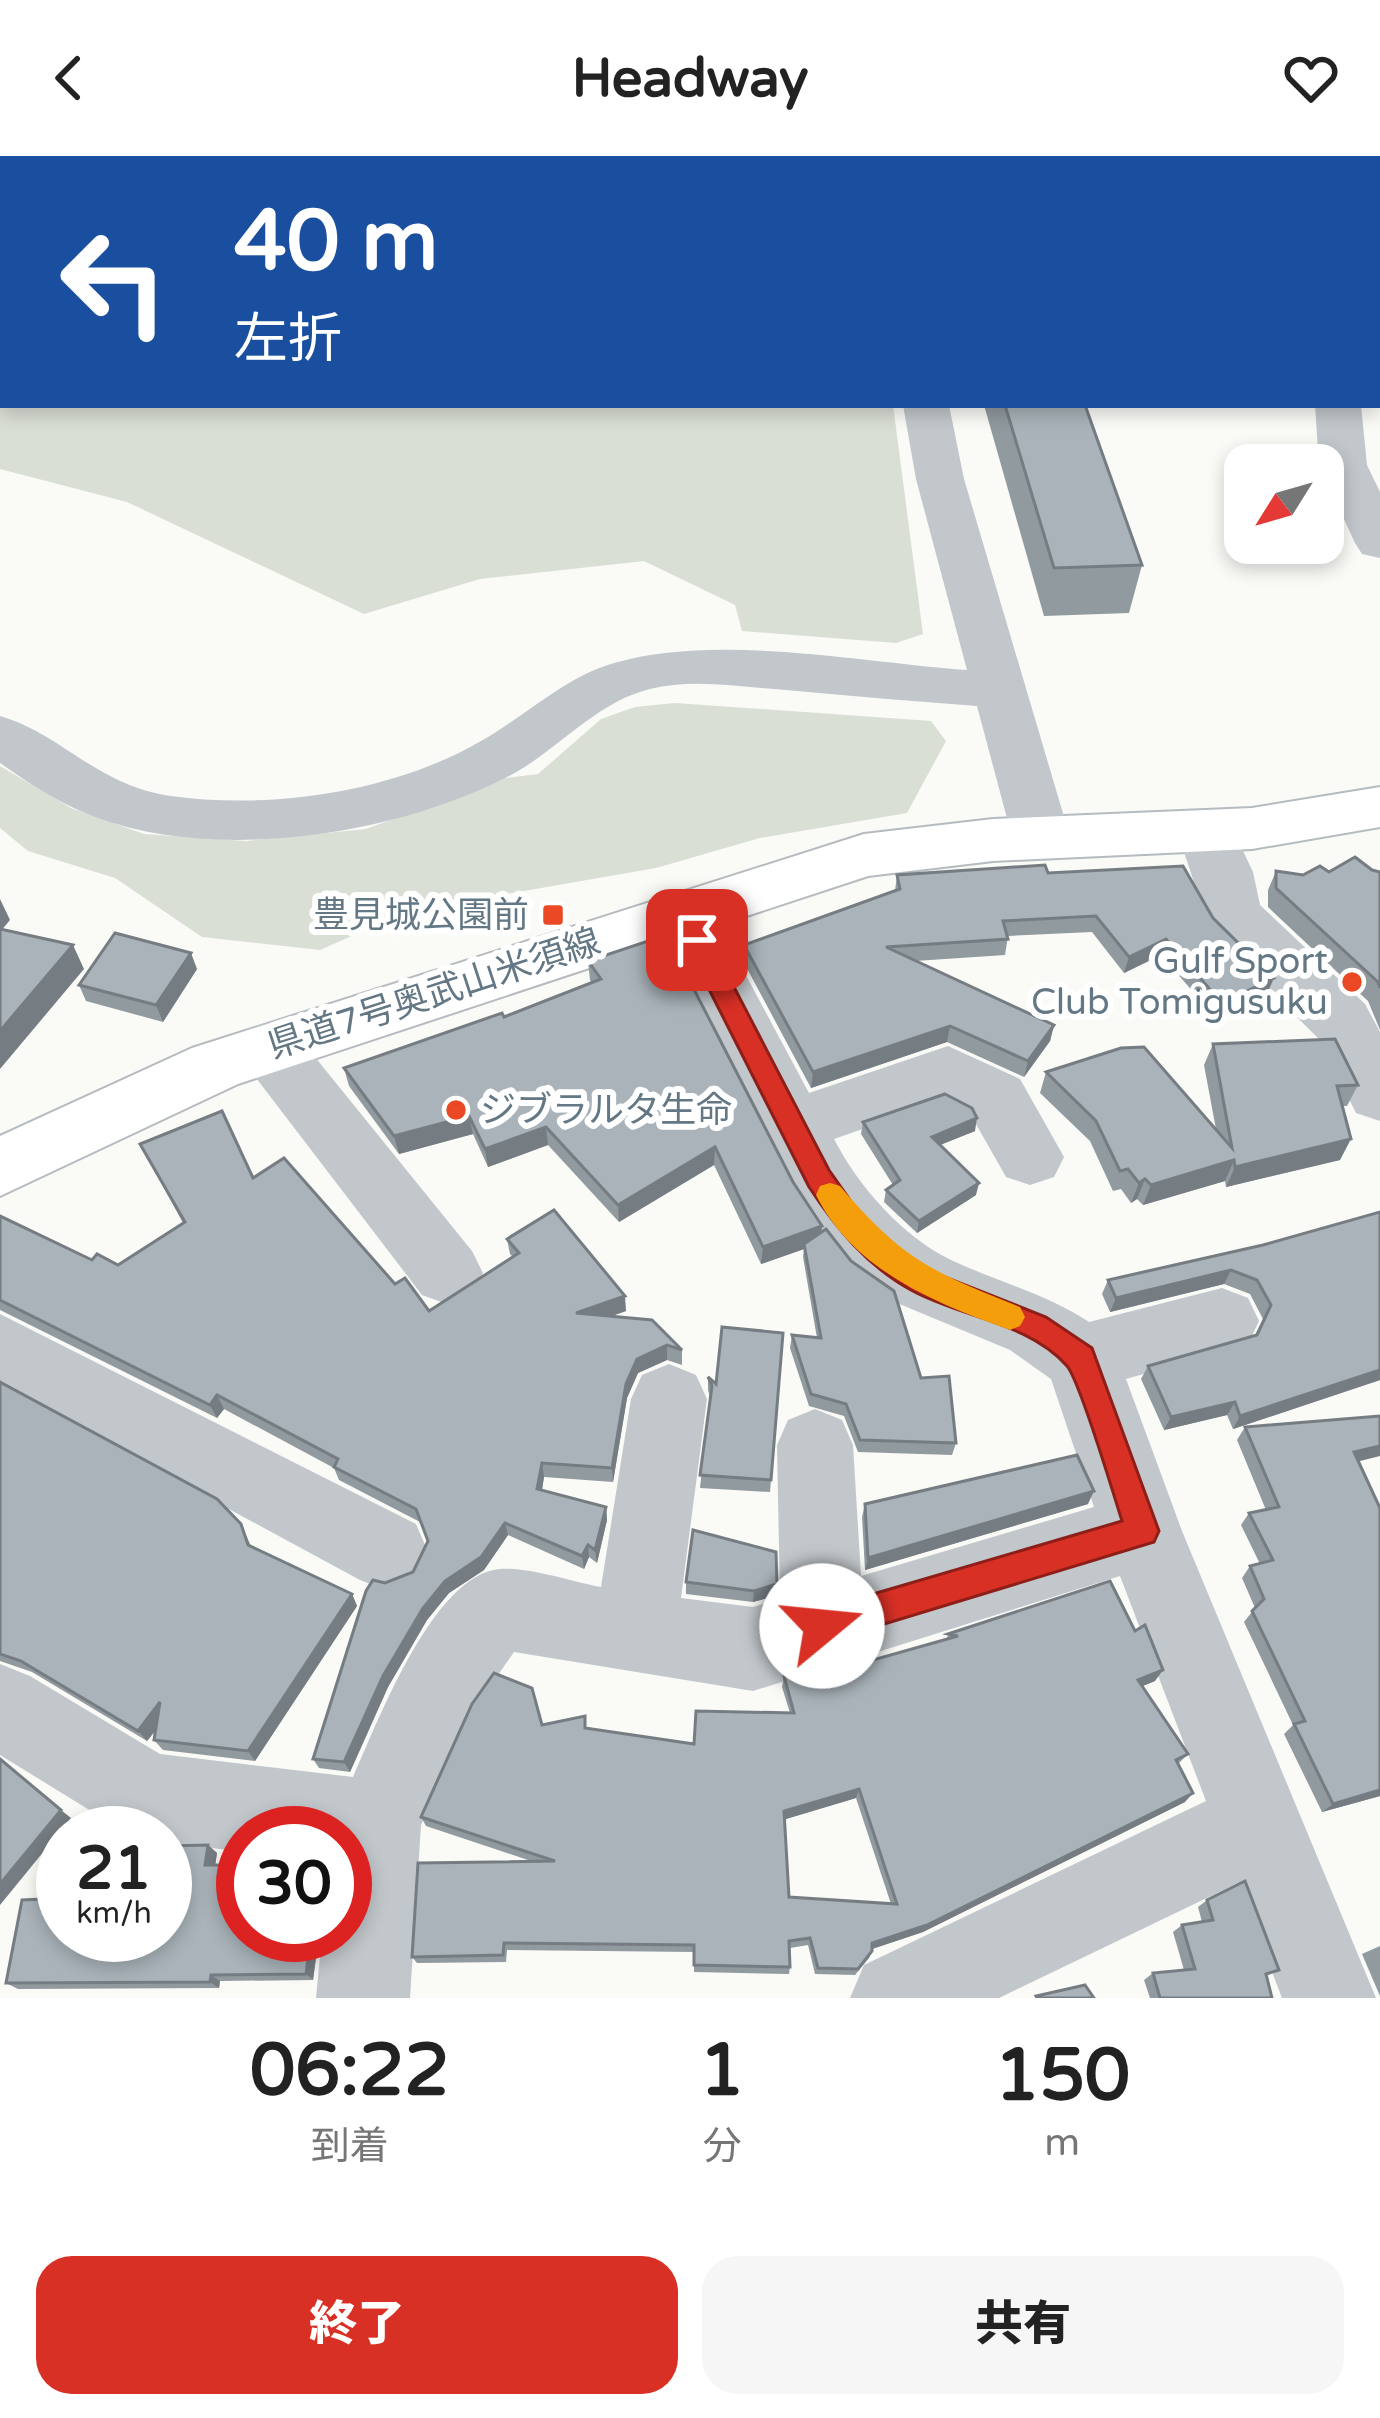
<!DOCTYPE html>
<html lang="ja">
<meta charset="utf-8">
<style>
body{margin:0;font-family:"Varela Round","Noto Sans JP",sans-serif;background:#f6f6f6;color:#222;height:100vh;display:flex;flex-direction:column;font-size:45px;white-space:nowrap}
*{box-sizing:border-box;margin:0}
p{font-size:39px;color:#767676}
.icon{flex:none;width:66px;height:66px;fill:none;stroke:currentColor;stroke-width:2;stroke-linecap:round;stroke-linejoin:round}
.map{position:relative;height:1842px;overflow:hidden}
.panel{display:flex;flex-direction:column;background:#fff;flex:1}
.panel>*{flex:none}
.banner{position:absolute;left:0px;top:0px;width:1380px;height:252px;box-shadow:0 6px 18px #0003;background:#1a4fa0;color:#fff;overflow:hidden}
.needle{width:78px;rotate:233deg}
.buttons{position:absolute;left:1224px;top:288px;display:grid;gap:24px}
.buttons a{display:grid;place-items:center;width:120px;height:120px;border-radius:24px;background:#fff;box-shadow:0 6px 18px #0003;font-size:60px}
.speed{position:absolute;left:36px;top:1650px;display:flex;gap:24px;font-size:60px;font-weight:700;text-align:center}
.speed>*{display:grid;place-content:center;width:156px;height:156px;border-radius:50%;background:#fff;box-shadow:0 6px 18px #0003;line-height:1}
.speed small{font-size:30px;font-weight:400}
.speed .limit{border:18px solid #d22;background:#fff;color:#111}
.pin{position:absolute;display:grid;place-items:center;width:102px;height:102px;color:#fff;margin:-51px;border-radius:24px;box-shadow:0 6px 18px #0006}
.me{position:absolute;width:132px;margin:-66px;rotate:73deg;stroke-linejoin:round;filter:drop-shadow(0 0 9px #0008)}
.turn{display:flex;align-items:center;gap:42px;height:252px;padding:0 36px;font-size:54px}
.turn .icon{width:156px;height:156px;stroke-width:2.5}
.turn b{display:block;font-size:84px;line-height:102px}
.eta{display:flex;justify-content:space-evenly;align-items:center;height:204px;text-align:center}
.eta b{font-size:72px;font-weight:800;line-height:84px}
.primary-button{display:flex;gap:24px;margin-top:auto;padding:24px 36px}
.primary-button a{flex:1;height:138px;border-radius:36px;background:#d93025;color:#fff;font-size:48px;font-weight:800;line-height:138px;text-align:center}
.primary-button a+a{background:#f6f6f6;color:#222}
header{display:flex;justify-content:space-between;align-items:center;height:156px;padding:0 36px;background:#fff;font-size:54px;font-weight:800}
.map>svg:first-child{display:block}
.green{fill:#dadfd6}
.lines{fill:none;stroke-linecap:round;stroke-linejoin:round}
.major-casing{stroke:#b5bbbf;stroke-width:4}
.minor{fill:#c2c7cb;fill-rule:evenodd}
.major{fill:#fff;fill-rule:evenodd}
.wall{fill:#919a9f;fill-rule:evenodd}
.shaded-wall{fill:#767d82}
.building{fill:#a9b3b9;stroke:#767d82;stroke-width:3;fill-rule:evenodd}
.route{fill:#d93025;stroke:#8d1f18;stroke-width:3}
.slow{fill:#f59e0b}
.poi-dot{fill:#eb4926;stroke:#fff;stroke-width:4.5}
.labels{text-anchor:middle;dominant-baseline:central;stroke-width:12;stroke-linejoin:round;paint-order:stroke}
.poi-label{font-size:36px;fill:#637784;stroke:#fff;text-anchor:end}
.street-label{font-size:36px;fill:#637784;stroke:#fff}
</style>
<header><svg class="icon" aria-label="back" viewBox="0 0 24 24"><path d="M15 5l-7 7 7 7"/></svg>Headway<svg class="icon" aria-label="heart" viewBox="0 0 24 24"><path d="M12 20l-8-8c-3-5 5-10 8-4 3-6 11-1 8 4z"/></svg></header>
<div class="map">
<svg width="1380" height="1842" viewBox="0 0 1380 1842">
<rect width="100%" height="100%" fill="#fafaf7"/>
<g class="green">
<path d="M0 119 3 249H893L923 478 896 487 742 475 735 449 644 405 480 423 364 458 127 346 0 313Z"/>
<path d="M675 547 931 565 946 585 907 657 760 682 656 712 408 755 320 794 202 781 115 722 28 695 0 672V610L71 652 144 678 246 685 366 673 505 622 538 618 601 563 635 551Z"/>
</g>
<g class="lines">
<g class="major-casing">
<path id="major" d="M1380 631V671L1252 693 993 705 868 720 238 928 0 1040V980L192 892 864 678 993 663 1252 652Z"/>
</g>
<g class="minor">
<path d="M888 0H926L927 3H889Z"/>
<path d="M989 0H1031L1033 3H991Z"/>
<path d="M1224 0H1262L1263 3H1225Z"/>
<rect x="1377" y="17" width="3" height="24"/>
<path d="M903 249H949L964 323 1070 681 1062 696 1041 702 1020 696 1012 681 977 550C913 545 849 540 786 534 742 531 693 522 650 533 596 546 558 594 511 619 397 679 217 707 95 661 60 648 30 628 0 607V560C62 578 96 629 171 640 270 654 394 636 481 585 526 560 563 522 614 507 717 477 859 506 967 514L916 323Z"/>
<path d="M1315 249H1361L1367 309 1380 336V402L1362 398 1355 387 1319 309Z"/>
<path d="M1207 657 1228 663 1253 716 1260 749 1365 848 1380 876V965L1356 957 1319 883 1210 775 1178 678 1186 663Z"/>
<path d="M682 734 704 741 809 937 948 890 1020 923 1064 1001 1054 1021 1030 1029 1006 1021 972 961 943 945 834 983C858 1030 903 1081 951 1104 998 1126 1047 1138 1089 1166L1222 1132 1248 1142 1259 1165 1248 1188 1126 1223 1182 1375 1376 1842H1282L1238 1727 999 1842H850L864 1809 1206 1645 1120 1420 753 1535 514 1496 472 1556 421 1669 410 1842H316L322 1779H345V1677H243V1696L165 1686V1677H132L117 1671 0 1599V1508L30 1520 160 1598 353 1621C377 1568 433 1418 500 1413 526 1410 574 1426 601 1431L631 1243 642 1219 669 1208 696 1219 707 1243 681 1442 753 1451 780 1443 777 1289 788 1264 815 1253 842 1264 853 1289 861 1420 1094 1351 1051 1223 1010 1194 897 1147 852 1115 795 1042 651 757 660 741Z"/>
<path d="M270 866 293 874 472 1095 483 1117 472 1139 447 1148 422 1139 247 910 237 892 247 874Z"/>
<path d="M0 1158 416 1368 428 1396 416 1424 388 1435 360 1424 0 1229Z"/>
</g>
<use href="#major" class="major"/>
</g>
<g class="wall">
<path d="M984 249H1085L1142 409 1129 457 1044 460Z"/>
<path d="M1372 714 1380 716V874L1368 845 1268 751V734L1276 715 1303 719Z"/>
<path d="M1048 717 1213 762 1267 838 1216 862 1161 799 1124 817 1092 776 1008 780 1005 799 915 805 1054 869 1050 885 1024 921 947 886 811 932 743 805 744 789 895 735 897 719Z"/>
<path d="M588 805 793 1026 822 1070 821 1076 921 1222 956 1287 952 1299 858 1296 844 1260 809 1250 790 1192 792 1179 817 1182 803 1101 804 1093 761 1108 714 1009 619 1066 548 989 488 1011 473 978 399 998 349 930 344 912 504 861 592 827 590 824Z"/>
<path d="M197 813 163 866 86 845 79 829Z"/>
<path d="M1213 888 1358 929 1347 950H1342L1340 1004 1226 1031 1225 1025 1143 1049 1137 1043 1131 1047 1121 1033 1113 1035 1090 985 1040 937 1046 916 1216 973 1204 909Z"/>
<path d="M863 966 975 975 940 989 976 1039 917 1077 884 1046 886 1034 893 1029 861 978Z"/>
<path d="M140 988 253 1022 429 1155 513 1101 510 1098 507 1083 626 1155 611 1160 682 1194V1209L667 1204 638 1217 627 1242 613 1326 544 1321 542 1334 606 1351 607 1364 597 1407 589 1401 584 1413 508 1379 484 1414 449 1437 427 1464 388 1531 350 1616 319 1612 313 1603 385 1427 413 1416 428 1386 420 1366 339 1324 334 1312 224 1253 217 1262 0 1154V1060L92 1104 118 1109 183 1067Z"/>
<path d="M1380 1056V1224L1233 1273 1227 1259 1164 1274 1141 1223 1148 1210 1255 1179 1263 1163 1250 1138 1224 1128 1110 1156 1102 1138 1108 1124 1263 1089Z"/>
<path d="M783 1177 770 1336 700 1332 710 1241 708 1234V1221L716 1228Z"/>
<path d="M0 1226 241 1368 251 1390 352 1438 357 1450 255 1605 163 1594 154 1584 156 1574 147 1585 32 1516 0 1505Z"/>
<path d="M1245 1271 1358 1306 1380 1640 1322 1656 1284 1578 1293 1569 1244 1466 1255 1452 1242 1422 1250 1410 1260 1408 1241 1369 1249 1357 1266 1354 1237 1284Z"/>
<path d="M865 1348H1088L865 1414 862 1361Z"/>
<path d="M686 1426 777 1428 775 1440 753 1446 686 1438Z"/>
<path d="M948 1478 1155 1525 1142 1530 1188 1598 1178 1608 1185 1646 923 1776 872 1793 869 1802 855 1819 815 1818 808 1789 790 1792V1811L789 1818 694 1816V1796L507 1794 506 1806 417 1807 412 1801 534 1706 426 1670 421 1661 542 1569 694 1588 790 1557 782 1531 784 1520 866 1506 947 1483ZM856 1642 891 1748 789 1741 785 1663Z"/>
<path d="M208 1689 217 1697 215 1709 243 1779H319L313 1824 220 1825 219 1832 18 1833 6 1827 165 1779Z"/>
<path d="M1207 1744 1267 1821 1272 1842H1150L1144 1824 1153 1817 1184 1814 1173 1776 1182 1769 1202 1766 1198 1751Z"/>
<path d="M1380 1790V1840L1362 1798Z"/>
</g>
<g class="shaded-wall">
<path d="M2 0H30L26 3H3V19L0 21V1Z"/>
<path d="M377 0H424L416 3H368Z"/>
<path d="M0 743 10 764 0 776Z"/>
<path d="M1166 783 1161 799 1124 817 1129 801Z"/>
<path d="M73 789 84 813 0 913V875Z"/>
<path d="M191 797 197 813 163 866 156 849Z"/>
<path d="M1274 822 1267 838 1216 862 1222 847Z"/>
<path d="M1054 869 1050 885 1024 921 1028 905Z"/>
<path d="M950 870 947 886 811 932 813 916Z"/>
<path d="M469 960 473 978 399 998 394 980Z"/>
<path d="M977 962 975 975 930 993 932 981Z"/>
<path d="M546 971 548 989 488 1011 485 993Z"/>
<path d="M1351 983 1340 1004 1226 1031 1235 1011Z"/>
<path d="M715 991 714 1009 619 1066 618 1049Z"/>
<path d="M1234 1004 1225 1025 1143 1049 1151 1029Z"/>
<path d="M1145 1023 1137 1043 1131 1047 1139 1027Z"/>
<path d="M979 1027 976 1039 917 1077 919 1065Z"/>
<path d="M822 1070 820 1088H804V1093L761 1108 763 1091Z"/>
<path d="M1231 1114 1224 1128 1110 1156 1116 1142Z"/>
<path d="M625 1140 626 1155 578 1172 576 1157Z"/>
<path d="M667 1189V1204L638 1217 627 1242 613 1326 612 1312 626 1228 637 1203Z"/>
<path d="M1380 1214V1224L1233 1273 1240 1260Z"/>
<path d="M217 1239 224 1253 217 1262 210 1249Z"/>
<path d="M1235 1246 1227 1259 1164 1274 1171 1261Z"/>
<path d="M1380 1290V1300L1344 1309 1354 1296Z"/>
<path d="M542 1307 544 1321 540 1346 537 1333Z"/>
<path d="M1094 1335 1088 1348 865 1414 868 1402Z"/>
<path d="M606 1351 607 1364 597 1407 595 1394Z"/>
<path d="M505 1367 508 1379 484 1414 449 1437 427 1464 388 1531 350 1616 344 1606 383 1520 423 1452 445 1425Z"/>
<path d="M588 1389 589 1401 584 1413 582 1400Z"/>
<path d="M777 1428 775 1440 753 1446 754 1435Z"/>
<path d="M352 1438 357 1450 255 1605 248 1595Z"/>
<path d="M1163 1514 1155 1525 1131 1535 1138 1524Z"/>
<path d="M160 1546 169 1557 147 1585 138 1575Z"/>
<path d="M859 1633 856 1642 783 1664 784 1655Z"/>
<path d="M1380 1634V1640L1322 1656 1333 1648Z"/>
<path d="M1193 1637 1185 1646 923 1776 869 1794 872 1787Z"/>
<path d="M61 1654 71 1662 0 1749V1728Z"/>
<path d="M208 1689 217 1697 214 1718 205 1709Z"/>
<path d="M311 1779H319L313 1824 306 1818Z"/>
<path d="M211 1819 220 1825 219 1832 210 1826Z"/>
</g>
<g class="building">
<path d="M202 0H377L368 3H206Z"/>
<path d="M1005 249H1085L1142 409 1054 412Z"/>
<path d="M1355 701 1372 714 1380 716V832L1378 826 1276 732V715L1303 719 1320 710 1329 716Z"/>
<path d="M1045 709 1048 717 1183 710 1213 762 1274 822 1222 847 1166 783 1129 801 1096 760 1003 765 1008 783 886 791 1054 869 1028 905 950 870 813 916 744 789 900 733 897 719Z"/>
<path d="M0 773 73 789 0 875Z"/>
<path d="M115 777 191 797 156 849 79 829Z"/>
<path d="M666 779 793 1026 822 1070 763 1091 715 991 618 1049 546 971 485 993 469 960 394 980 344 912 502 857 504 861 601 823 588 805Z"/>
<path d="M1335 883 1358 929 1337 930 1351 983 1235 1011 1234 1004 1151 1029 1145 1023 1139 1027 1128 1013 1120 1015 1096 965 1046 916 1121 892 1144 891 1232 992 1213 888Z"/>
<path d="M945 938 972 952 977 962 932 981 979 1027 919 1065 886 1034 900 1024 863 966Z"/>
<path d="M222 955 253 1022 284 1002 395 1128 405 1122 429 1155 519 1097 507 1083 554 1054 625 1140 576 1157 652 1164 682 1194 667 1189 637 1203 626 1228 612 1312 542 1307 537 1333 606 1351 595 1394 588 1389 582 1400 505 1367 481 1401 445 1425 423 1452 383 1520 344 1606 313 1603 366 1435 373 1424 385 1427 413 1416 428 1385 416 1353 334 1311 338 1303 217 1239 210 1249 0 1144V1060L92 1104 97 1098 118 1109 185 1066 140 988Z"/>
<path d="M1380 1056V1214L1240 1260 1235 1246 1171 1261 1148 1210 1257 1179 1271 1149 1257 1124 1231 1114 1116 1142 1108 1124 1263 1089Z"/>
<path d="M826 1073 851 1105 894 1135 921 1222 949 1220 956 1287 860 1284 846 1248 811 1238 792 1179 821 1182 804 1088Z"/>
<path d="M722 1171 783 1177 771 1324 700 1319 712 1230 708 1221 716 1228Z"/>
<path d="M0 1226 217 1343 241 1368 248 1389 352 1438 248 1595 154 1584 160 1546 138 1575 21 1505 0 1498Z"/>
<path d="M1380 1260V1290L1354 1296 1380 1352V1634L1333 1648 1294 1568 1305 1565 1252 1455 1264 1443 1250 1410 1273 1404 1249 1357 1279 1351 1245 1271Z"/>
<path d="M1077 1299 1094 1335 868 1402 865 1348Z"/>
<path d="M693 1374 776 1396 777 1428 754 1435 686 1426Z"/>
<path d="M1110 1425 1135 1475 1145 1469 1163 1514 1138 1524 1188 1598 1176 1604 1193 1637 927 1769 872 1787V1795L858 1813 818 1812 810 1782 789 1785 790 1811 694 1809V1789L504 1787 503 1799 412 1801 418 1707 555 1705 421 1661 472 1548 494 1517 532 1532 542 1569 585 1560V1572L694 1588 696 1555 794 1557 784 1520 864 1500 866 1506 958 1480 948 1478ZM859 1633 897 1748 789 1741 784 1655Z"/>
<path d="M0 1603 61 1654 0 1728Z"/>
<path d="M208 1689 205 1709H243V1779H311L306 1818 211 1819 210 1826 6 1827 22 1744 63 1742V1779H165V1690Z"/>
<path d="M1245 1725 1279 1814 1266 1818 1272 1842H1160L1153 1817 1195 1813 1182 1769 1213 1764 1207 1744Z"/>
<path d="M1085 1829 1094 1842H1037L1036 1840Z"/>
</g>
<path class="route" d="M697 775 706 777 829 1014 855 1051 887 1085 932 1116 1046 1161 1092 1192 1159 1375 1154 1386 822 1487 810 1482 805 1470 810 1458 822 1453 1122 1365C1113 1337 1080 1225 1067 1210 1028 1166 959 1161 911 1134 867 1110 836 1072 809 1031L684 784Z"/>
<path class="slow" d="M830 1027 840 1030C904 1105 931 1115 1020 1151L1025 1161 1020 1170 1010 1174C935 1147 853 1114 816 1039L820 1030Z"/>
<g class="poi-dot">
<rect x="541" y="747" width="24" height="24" rx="6"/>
<circle cx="1352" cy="826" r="12"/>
<circle cx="456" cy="954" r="12"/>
</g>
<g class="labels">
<g class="poi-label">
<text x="529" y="759">豊見城公園前</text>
<text x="1328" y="805">Gulf Sport<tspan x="1328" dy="41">Club Tomigusuku</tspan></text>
<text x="480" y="954" text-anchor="start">ジブラルタ生命</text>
</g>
<g class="street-label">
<text transform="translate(434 838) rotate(-18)">県道7号奥武山米須線</text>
</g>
</g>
</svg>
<div class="buttons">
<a><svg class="needle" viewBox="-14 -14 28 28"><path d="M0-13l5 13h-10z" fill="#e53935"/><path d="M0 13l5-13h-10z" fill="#767676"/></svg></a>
</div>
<div class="speed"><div>21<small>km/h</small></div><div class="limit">30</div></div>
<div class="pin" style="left:697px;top:784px;background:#d93025"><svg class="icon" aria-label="arrive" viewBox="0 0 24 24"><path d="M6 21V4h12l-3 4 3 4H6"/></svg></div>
<svg class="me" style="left:822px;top:1470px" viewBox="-20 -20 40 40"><circle r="19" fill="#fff"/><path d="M0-13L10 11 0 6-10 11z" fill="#d93025"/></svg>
<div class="banner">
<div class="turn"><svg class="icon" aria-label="left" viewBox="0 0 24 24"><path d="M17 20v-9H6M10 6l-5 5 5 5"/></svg><div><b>40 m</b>左折</div></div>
</div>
</div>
<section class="panel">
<div class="eta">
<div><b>06:22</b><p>到着</p></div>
<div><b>1</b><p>分</p></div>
<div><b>150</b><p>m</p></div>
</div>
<div class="primary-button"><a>終了</a><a>共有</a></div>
</section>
